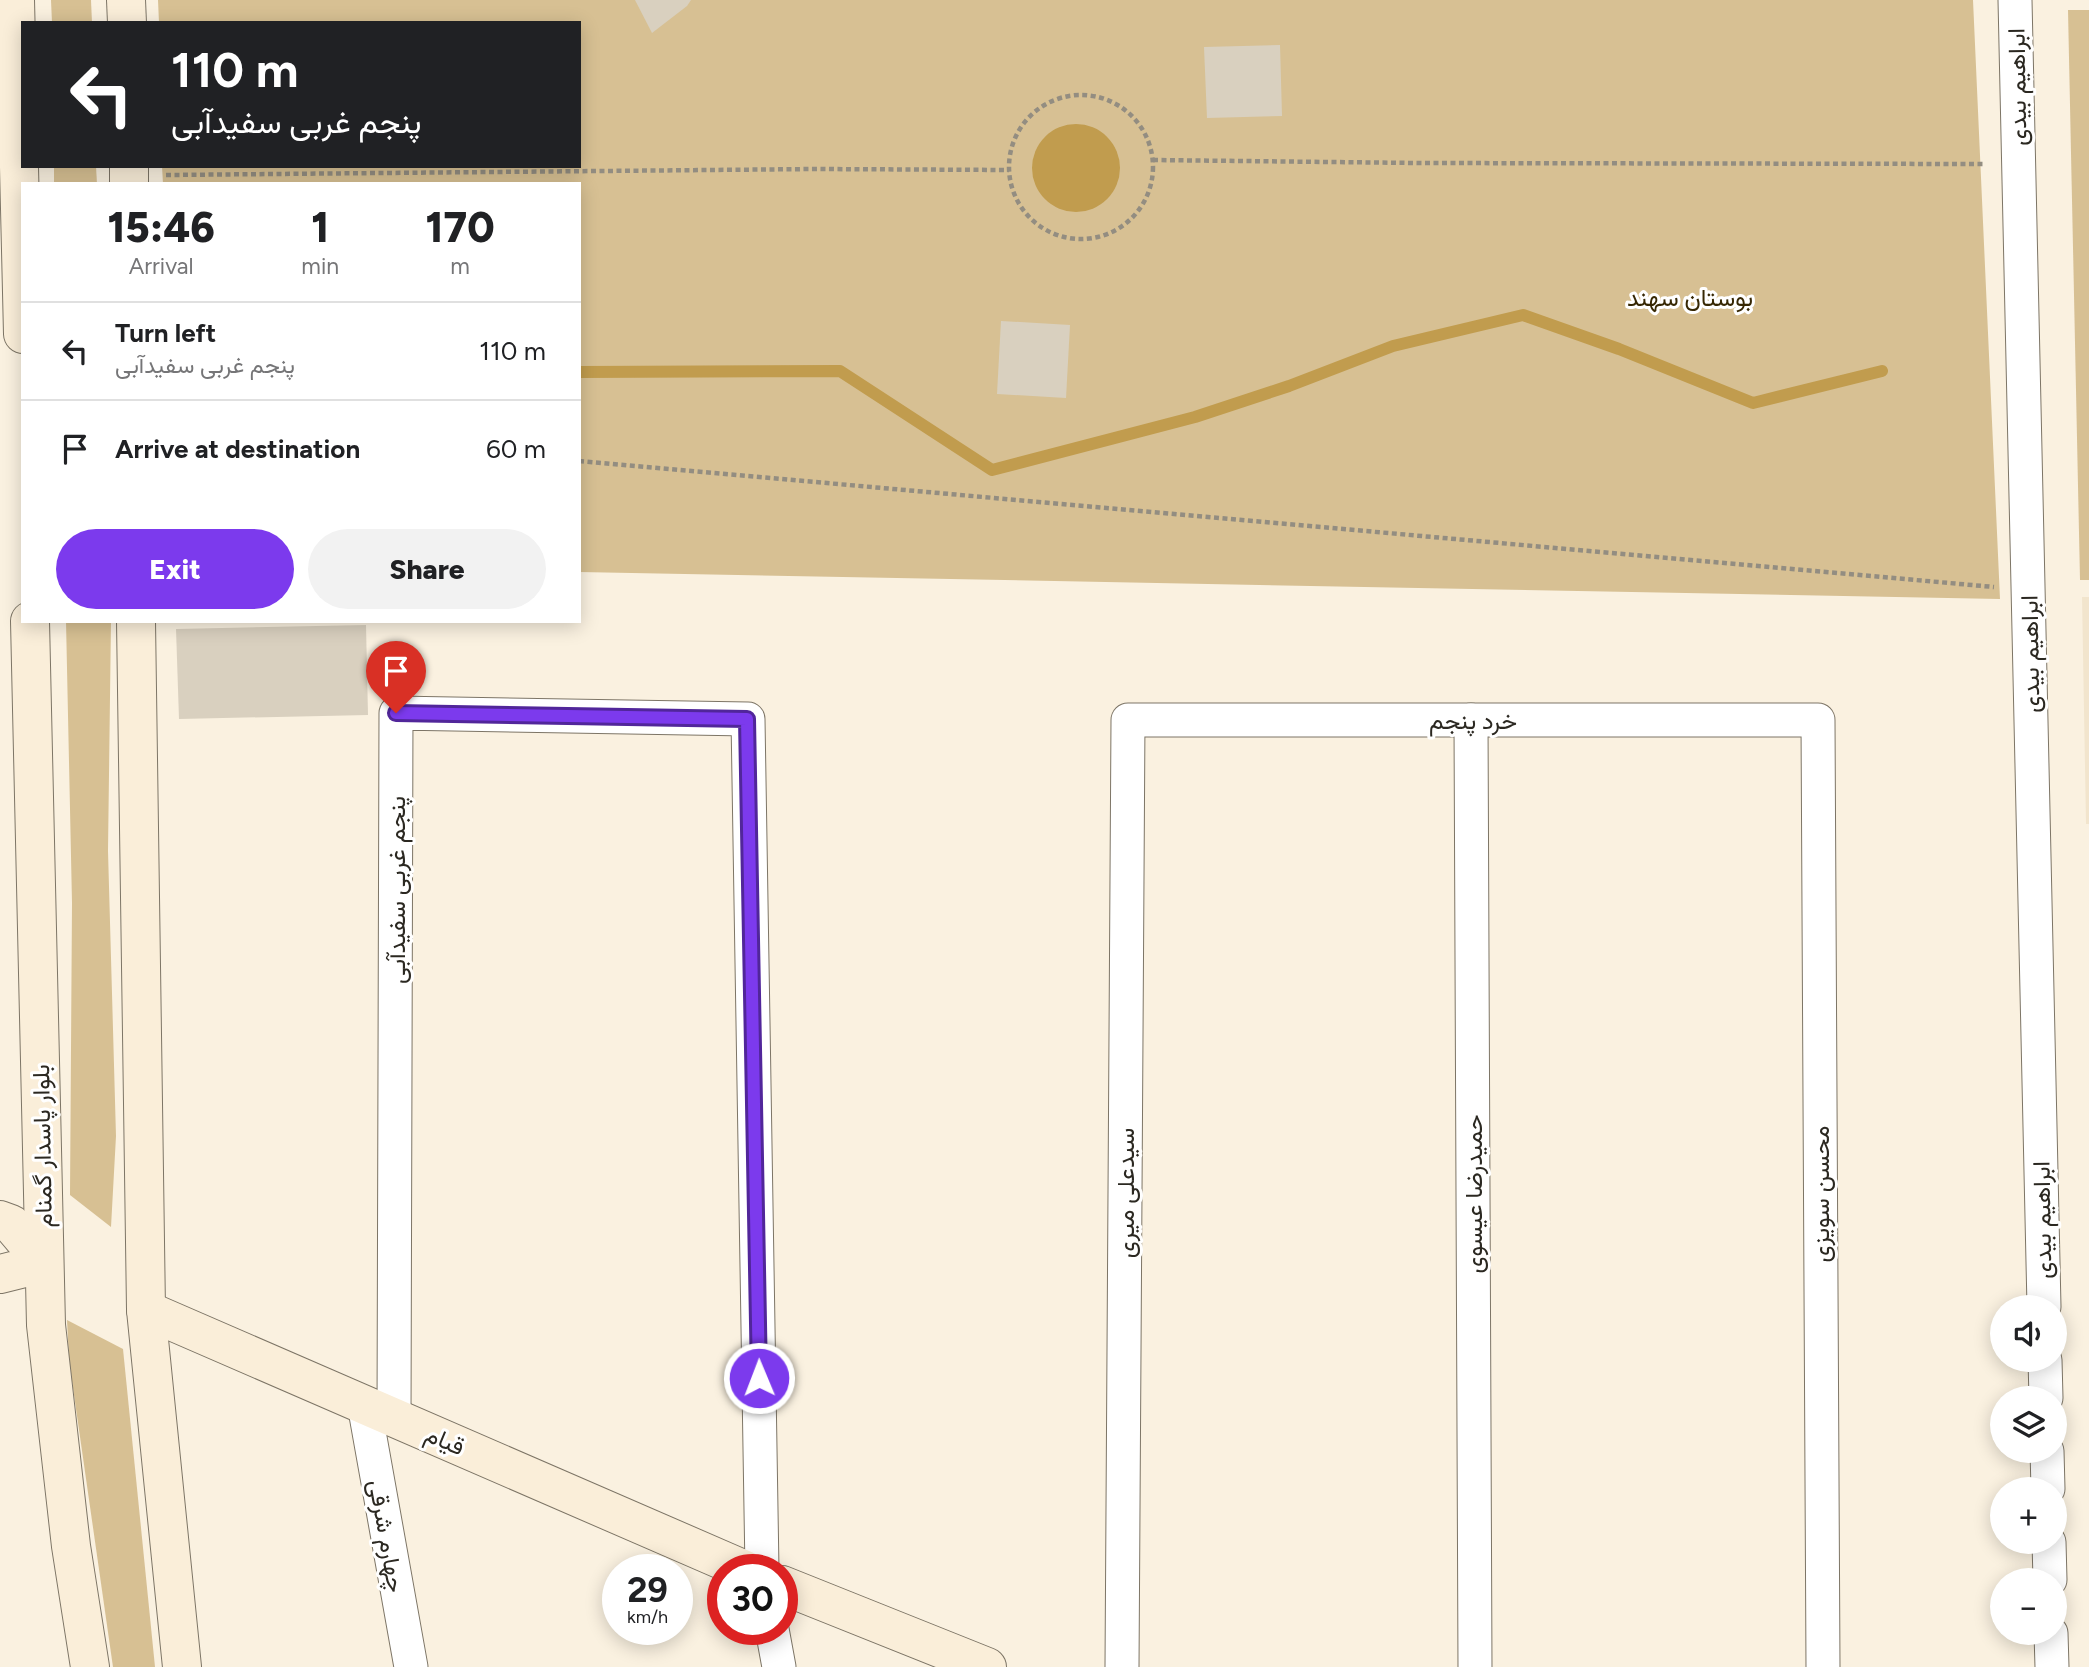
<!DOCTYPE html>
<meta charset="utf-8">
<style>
body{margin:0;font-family:Figtree,Vazirmatn,sans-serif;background:#f2f2f2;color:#202124;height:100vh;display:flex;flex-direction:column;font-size:26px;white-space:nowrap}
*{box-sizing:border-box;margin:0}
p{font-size:23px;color:#757577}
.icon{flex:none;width:38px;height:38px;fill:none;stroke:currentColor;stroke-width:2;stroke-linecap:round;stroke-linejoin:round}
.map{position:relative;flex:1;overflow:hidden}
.panel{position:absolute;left:21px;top:182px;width:560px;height:441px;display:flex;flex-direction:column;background:#fff;border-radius:0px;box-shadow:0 4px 18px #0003}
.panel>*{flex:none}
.guide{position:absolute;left:21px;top:21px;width:560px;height:147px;border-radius:0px;box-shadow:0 4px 18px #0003;background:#202124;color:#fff;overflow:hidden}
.controls{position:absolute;left:1990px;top:1295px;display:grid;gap:14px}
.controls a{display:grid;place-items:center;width:77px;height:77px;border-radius:50%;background:#fff;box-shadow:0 4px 18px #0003;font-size:35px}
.speed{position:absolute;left:602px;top:1554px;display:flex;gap:14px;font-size:35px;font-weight:700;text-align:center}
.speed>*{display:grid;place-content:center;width:91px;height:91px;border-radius:50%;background:#fff;box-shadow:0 4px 18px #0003;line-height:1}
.speed small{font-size:18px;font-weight:400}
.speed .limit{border:10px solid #d22;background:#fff;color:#111}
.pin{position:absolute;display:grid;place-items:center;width:60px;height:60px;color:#fff;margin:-72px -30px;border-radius:50% 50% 50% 0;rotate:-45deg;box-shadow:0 0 7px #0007}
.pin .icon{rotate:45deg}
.me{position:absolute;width:77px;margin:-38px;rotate:359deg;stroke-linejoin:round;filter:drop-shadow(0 0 5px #0008)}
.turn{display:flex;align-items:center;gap:24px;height:147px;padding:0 35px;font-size:32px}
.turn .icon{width:91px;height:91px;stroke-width:2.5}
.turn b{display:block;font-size:49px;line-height:60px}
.eta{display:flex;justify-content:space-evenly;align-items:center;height:119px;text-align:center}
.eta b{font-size:42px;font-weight:800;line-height:49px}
.action{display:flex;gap:14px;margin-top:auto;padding:14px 35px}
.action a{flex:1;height:80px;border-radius:42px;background:#7c3aed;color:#fff;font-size:28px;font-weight:800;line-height:80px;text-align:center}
.action a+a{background:#f2f2f2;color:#202124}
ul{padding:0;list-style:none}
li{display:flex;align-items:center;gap:21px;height:98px;padding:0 35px;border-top:2px solid #e0e0e0}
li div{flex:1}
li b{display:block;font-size:26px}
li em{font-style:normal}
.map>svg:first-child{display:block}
.built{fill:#f2e5cd}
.green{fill:#d7c093}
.water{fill:#c19c4e}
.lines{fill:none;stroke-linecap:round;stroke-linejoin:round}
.stream{stroke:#c19c4e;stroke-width:12}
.building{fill:#d9d0bf}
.street-casing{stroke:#7d7566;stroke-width:35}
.secondary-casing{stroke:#7d7566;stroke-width:40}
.path{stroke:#938d81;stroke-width:4.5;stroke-dasharray:5 3.5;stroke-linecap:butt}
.street{stroke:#fff;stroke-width:33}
.secondary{stroke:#faeed9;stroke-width:38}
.route-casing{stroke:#51269a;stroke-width:18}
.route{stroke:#7c3aed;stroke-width:12}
.labels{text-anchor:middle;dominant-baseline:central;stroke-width:6;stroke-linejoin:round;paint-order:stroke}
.street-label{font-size:24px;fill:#2b2821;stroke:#fff}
.park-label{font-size:24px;fill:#362703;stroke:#fff}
</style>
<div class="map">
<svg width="2089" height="1667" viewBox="0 0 2089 1667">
<rect width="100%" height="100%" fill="#faf1e0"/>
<path class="built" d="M2082 597H2089V824H2086Z"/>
<g class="green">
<path d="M51 0H91L92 23H52Z"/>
<path d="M158 0H1973L2000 599 579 572V184H163L162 166H579V23H159Z"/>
<path d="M2068 10H2089V580H2080Z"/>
<path d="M54 166H96L97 184H54Z"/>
<path d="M66 621H111L108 851 116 1136 111 1227 70 1195 72 903Z"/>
<path d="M67 1320 123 1349 155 1667H113L69 1360Z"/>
</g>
<circle class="water" cx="1076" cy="168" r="44"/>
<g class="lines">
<path class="stream" d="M579 372 840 371 992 470 1195 417 1289 386 1393 346 1523 315 1619 349 1753 403 1882 371"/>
</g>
<g class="building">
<path d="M635 0H691L687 6 652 33Z"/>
<path d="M1280 45 1282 116 1207 118 1204 47Z"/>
<path d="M1001 321 1070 325 1066 398 997 394Z"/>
<path d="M366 625 368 715 179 719 176 629Z"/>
</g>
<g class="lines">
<g class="street-casing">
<g id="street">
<path d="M2015 0 2044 1307"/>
<path d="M1471 720 1475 1667"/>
<path d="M2045 1360 2046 1398"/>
<path d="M364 1404 411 1667"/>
<path d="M394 1418 396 713 748 719 762 1570"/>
<path d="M2047 1451 2048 1489"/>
<path d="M2049 1542 2050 1580"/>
<path d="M772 1629 779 1667"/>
<path d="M2051 1633 2052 1667"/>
<path d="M1122 1667 1128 720H1818L1823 1667"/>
</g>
</g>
<g class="secondary-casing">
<g id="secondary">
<path d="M15 0 23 334"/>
<path d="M126 0 127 23"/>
<path d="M129 166V184"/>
<path d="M30 621 46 1325 71 1546 90 1667"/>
<path d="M136 621 146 1310 182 1667"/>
<path d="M0 1220 11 1224 44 1263 0 1274"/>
<path d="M146 1310 745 1570"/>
<path d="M782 1585 987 1667"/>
</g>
</g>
<g class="path">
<circle cx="1081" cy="167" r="72"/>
<path d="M1153 160 1418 163 1983 164"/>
<path d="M166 175 817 169 1009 170"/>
<path d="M579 461 1994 587"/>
</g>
<use href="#street" class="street"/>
<use href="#secondary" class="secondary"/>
</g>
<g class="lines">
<g class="route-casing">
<path id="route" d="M396 713 747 719 759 1378"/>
</g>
<use href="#route" class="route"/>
</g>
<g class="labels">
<g class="street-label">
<text transform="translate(2017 87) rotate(-91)">ابراهیم بیدی</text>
<text transform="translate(2030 654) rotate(-91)">ابراهیم بیدی</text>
<text x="1473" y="720">خرد پنجم</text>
<text transform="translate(396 890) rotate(-90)">پنجم غربی سفیدآبی</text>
<text transform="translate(42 1146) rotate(-91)">بلوار پاسدار گمنام</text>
<text transform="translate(1125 1193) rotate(-90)">سیدعلی میری</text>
<text transform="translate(1473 1194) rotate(-90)">حمیدرضا عیسوی</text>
<text transform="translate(1820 1194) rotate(-90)">محسن سویزی</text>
<text transform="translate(2042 1220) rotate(-91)">ابراهیم بیدی</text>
<text transform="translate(445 1440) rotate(23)">قیام</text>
<text transform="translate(387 1536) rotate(80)">چهارم شرقی</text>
</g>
<g class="park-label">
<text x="1690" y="297">بوستان سهند</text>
</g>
</g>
</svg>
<div class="controls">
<a><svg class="icon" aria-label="sound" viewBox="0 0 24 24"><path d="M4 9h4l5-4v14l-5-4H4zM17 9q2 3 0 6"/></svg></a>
<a><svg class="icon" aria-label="layers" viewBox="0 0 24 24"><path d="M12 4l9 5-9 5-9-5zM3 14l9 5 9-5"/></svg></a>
<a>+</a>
<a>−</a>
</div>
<div class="speed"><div>29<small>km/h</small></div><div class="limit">30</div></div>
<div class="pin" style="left:396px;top:713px;background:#d93025"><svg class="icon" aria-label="arrive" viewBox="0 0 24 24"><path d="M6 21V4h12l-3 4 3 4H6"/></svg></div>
<svg class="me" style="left:759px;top:1378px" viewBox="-20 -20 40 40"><circle r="17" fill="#7c3aed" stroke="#fff" stroke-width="3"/><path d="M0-11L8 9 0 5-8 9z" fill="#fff"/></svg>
<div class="guide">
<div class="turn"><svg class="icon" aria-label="left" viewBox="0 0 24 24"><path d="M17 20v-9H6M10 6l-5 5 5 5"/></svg><div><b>110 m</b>پنجم غربی سفیدآبی</div></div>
</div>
<section class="panel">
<div class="eta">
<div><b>15:46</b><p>Arrival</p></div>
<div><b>1</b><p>min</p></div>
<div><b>170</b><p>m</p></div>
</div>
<ul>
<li><svg class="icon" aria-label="left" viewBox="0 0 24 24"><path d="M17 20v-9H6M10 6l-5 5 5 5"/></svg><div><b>Turn left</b><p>پنجم غربی سفیدآبی</p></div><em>110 m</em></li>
<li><svg class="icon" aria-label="arrive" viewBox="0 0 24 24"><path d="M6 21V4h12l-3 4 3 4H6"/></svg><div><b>Arrive at destination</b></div><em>60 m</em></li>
</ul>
<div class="action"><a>Exit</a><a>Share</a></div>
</section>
</div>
